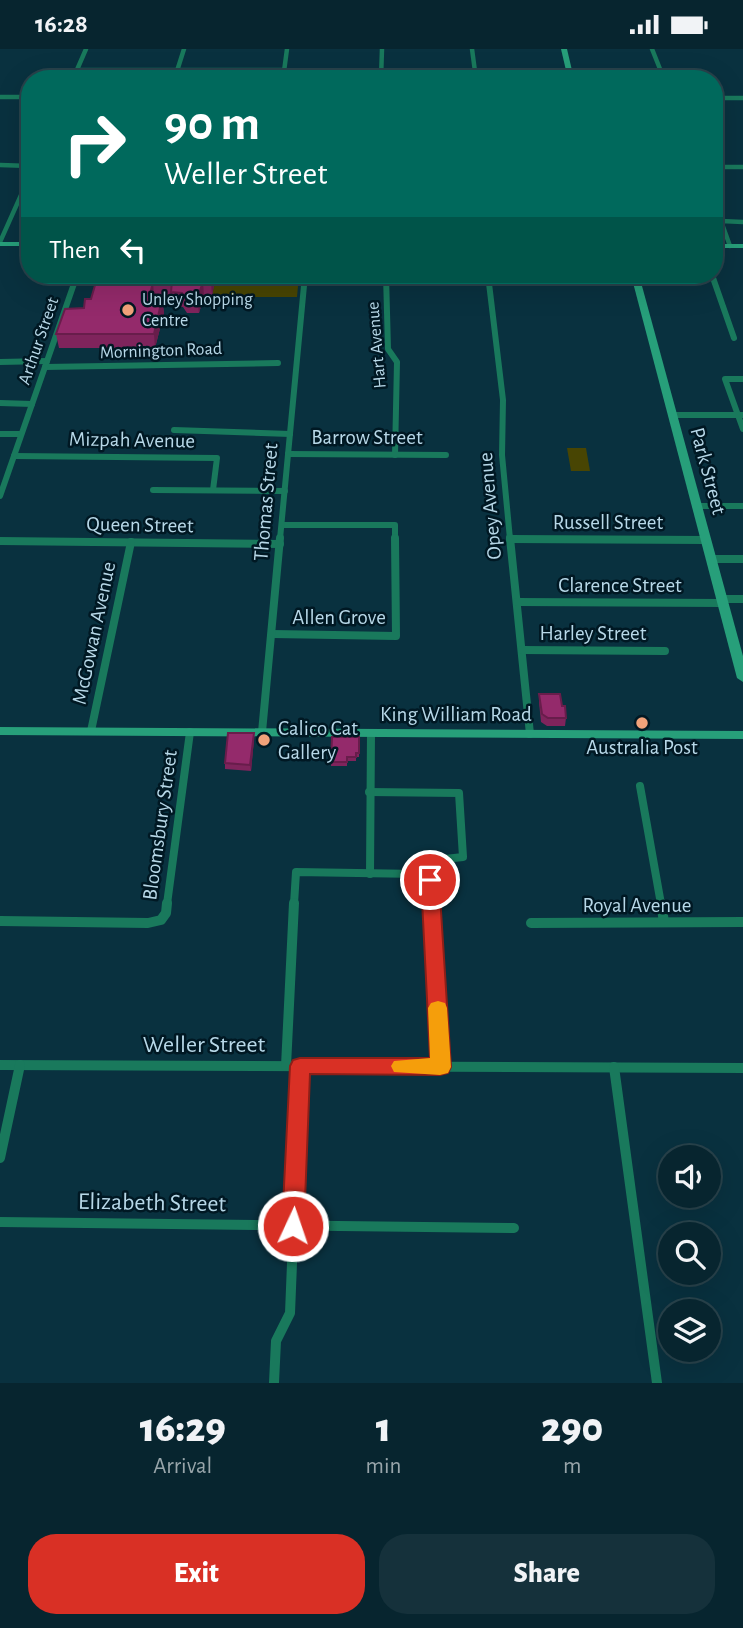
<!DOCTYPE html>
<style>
body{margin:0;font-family:"Alegreya Sans",sans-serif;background:#15313b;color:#f1f3f6;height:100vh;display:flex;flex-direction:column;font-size:26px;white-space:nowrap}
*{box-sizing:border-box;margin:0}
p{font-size:23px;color:#98a5aa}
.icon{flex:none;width:38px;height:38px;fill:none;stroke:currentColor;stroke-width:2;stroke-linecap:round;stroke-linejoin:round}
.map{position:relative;height:1334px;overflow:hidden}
.sheet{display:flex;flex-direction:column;background:#07252f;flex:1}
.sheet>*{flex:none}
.banner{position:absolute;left:21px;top:21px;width:702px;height:214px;border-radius:28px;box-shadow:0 7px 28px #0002,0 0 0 2px #28424b;background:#00695c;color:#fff;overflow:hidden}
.controls{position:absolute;left:658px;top:1096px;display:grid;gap:14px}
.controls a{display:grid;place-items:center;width:63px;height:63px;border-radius:50%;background:#07252f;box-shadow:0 7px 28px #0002,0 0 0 2px #28424b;font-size:35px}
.pin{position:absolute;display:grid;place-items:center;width:60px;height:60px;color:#fff;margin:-30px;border:4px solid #fff;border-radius:50%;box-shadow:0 2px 7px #0007}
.me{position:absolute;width:77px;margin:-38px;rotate:3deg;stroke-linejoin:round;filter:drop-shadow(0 0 5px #0008)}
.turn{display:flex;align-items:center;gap:24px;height:147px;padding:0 28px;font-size:32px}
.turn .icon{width:91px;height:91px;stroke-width:2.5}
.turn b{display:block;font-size:49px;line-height:60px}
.then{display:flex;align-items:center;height:66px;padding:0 28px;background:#0003;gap:14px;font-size:26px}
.eta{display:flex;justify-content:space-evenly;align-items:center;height:119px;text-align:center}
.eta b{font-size:42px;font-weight:800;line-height:49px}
.cta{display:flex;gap:14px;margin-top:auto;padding:14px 28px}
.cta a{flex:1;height:80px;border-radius:28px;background:#d93025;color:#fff;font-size:28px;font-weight:800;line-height:80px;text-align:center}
.cta a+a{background:#15313b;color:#f1f3f6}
.status{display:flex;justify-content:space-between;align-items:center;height:49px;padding:0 35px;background:#07252f;direction:ltr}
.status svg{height:19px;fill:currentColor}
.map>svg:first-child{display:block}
.green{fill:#484503}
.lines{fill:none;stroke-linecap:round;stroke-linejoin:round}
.street-far3{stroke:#19795c;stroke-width:4.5}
.street-far2{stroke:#19795c;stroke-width:6}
.street-far1{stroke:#19795c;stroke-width:8}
.street{stroke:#19795c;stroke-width:10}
.secondary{fill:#279f7a;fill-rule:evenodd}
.wall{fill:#7f245c}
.shaded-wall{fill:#681d4b}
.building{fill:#942a6b;stroke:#681d4b;stroke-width:2}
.route{fill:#d93025;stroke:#8d1f18;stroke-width:2}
.slow{fill:#f59e0b}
.poi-dot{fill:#f0a27a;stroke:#001823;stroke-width:2.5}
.labels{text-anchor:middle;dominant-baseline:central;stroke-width:5;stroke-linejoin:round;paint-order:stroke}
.far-poi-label{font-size:18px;fill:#b7d8e8;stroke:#001823;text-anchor:start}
.far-street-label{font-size:18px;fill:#b7d8e8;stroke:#001823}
.street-label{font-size:21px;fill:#b7d8e8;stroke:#001823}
.poi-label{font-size:21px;fill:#b7d8e8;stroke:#001823;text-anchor:start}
.near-street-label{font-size:24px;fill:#b7d8e8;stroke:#001823}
</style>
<div class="status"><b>16:28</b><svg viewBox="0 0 49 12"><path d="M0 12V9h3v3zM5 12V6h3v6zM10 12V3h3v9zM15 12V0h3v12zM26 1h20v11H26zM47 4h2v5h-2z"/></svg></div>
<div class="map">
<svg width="743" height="1334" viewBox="0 0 743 1334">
<rect width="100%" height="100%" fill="#09313f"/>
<g class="green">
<path d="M82 23 99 25 275 26 274 30H79Z"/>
<path d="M215 226H299L297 248H212L214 235H219L220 228Z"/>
<path d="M567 399H586L590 422H571Z"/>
</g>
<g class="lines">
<g class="street-far3">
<path d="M472 0 476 30"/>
<path d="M652 0 664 30"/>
<path d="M77 21H284"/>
<path d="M177 22 184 0"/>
<path d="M73 30 86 0"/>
<path d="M283 30 287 0"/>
<path d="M381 30 382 0"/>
<path d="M0 48H30"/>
<path d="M714 49H743"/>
<path d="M0 116 30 117"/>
<path d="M714 118H743"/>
<path d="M714 155 719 170"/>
<path d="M0 193 30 126"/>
<path d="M730 197 721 172 743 173"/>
</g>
<g class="street-far2">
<path d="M386 226 388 300 397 313 395 406"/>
<path d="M488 226 503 351 502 406 510 490"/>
<path d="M712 226 734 289"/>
<path d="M0 313 47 312"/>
<path d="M45 318 278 314"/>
<path d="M743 330H725L743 380"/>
<path d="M0 354 32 355"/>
<path d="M672 366H743"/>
<path d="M174 381 290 385"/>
<path d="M0 385H21"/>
<path d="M288 405 446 406"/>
<path d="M14 407 217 409 213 441"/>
<path d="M153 441 285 442"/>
<path d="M0 447 77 226"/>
<path d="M697 457H743"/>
<path d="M283 476H395V490"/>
<path d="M280 490 305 226"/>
<path d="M510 490H585"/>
</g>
<g class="street-far1">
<path d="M510 489 530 685"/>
<path d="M510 490 706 491"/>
<path d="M0 492 280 495"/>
<path d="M711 510H743"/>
<path d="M722 550H743"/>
<path d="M517 553 723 554"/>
<path d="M272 585 396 587 395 489"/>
<path d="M522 601 665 602"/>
<path d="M91 682 131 493"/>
<path d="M262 683 280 489"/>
<path d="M640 737 661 855"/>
<path d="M369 743 459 744 463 808 436 811 427 827"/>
<path d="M370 825 371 684"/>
<path d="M167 855 190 683"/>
<path d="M294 855 296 823 419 825 430 831 431 855"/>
</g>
<g class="street">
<path d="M431 854 441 1018"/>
<path d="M661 854 664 873"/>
<path d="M0 872 148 874 161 871 166 864 167 854"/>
<path d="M531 874 743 873"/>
<path d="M0 1016 743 1019"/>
<path d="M286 1017 294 854"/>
<path d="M614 1018 657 1334"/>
<path d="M0 1109 20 1016"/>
<path d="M0 1173 514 1179"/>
<path d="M274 1334 276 1292 290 1264 300 1017"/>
</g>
<g class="secondary">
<path d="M561 0H567L574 30H568Z"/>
<rect x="0" y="193" width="30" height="4"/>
<rect x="714" y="195" width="29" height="4"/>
<path d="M631 226H639L743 607V633L737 629Z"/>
<path d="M0 678 743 682V690L0 686Z"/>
</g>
</g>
<g class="wall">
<path d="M98 226H216L212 247H204L199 264H187L183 258 172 257 171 246 154 247 153 250H162L164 264 155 299H59L56 285 84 259 91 250Z"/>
<path d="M539 645 562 657 566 669 565 677H547L541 673 539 653Z"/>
<path d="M254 684V690L251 722 225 720V714Z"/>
<path d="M332 688H359V708H356V712H347V717H331Z"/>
</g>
<g class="shaded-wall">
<path d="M212 226H216L212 247 211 233Z"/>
<path d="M153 233 154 247 150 264 149 250Z"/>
<path d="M203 233 204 247 199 264 197 250Z"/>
<path d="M162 250 164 264 155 299 154 285Z"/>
<path d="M254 684V690L251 722 250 716Z"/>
</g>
<g class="building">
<path d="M98 226H212L211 233H203L197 250H186L182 244 171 243 172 232 153 233 149 250H162L154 285H56L65 260 84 259 85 250H91Z"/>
<path d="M539 645H560L562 657H565L566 669H548L542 665Z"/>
<path d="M228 684H254L250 716 225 714Z"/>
<path d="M332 688H359V704H356V708H347V713H331Z"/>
</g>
<path class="route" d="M430 824 437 826 439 831 451 1018 448 1024 440 1026 310 1025 304 1177 300 1184 293 1187 285 1184 282 1177 290 1017 293 1011 300 1009H430L421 831 424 826Z"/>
<path class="slow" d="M438 952 445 954 447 959 451 1018 448 1024 440 1026 394 1023 391 1017 394 1012 430 1009 428 959 431 954Z"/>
<g class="poi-dot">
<circle cx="128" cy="261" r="7"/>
<circle cx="642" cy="674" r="7"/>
<circle cx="264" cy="691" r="7"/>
</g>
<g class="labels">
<g class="far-poi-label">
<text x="142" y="251">Unley Shopping<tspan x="142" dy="21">Centre</tspan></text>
</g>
<g class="far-street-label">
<text transform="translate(39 292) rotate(-71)">Arthur Street</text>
<text transform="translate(377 296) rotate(-95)">Hart Avenue</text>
<text transform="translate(161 302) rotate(-2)">Mornington Road</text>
</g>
<g class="street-label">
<text x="367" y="388">Barrow Street</text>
<text transform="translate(132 391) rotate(1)">Mizpah Avenue</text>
<text transform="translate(708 422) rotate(75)">Park Street</text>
<text transform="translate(266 453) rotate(-85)">Thomas Street</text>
<text transform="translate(490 457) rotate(-95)">Opey Avenue</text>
<text x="608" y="473">Russell Street</text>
<text transform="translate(140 476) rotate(1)">Queen Street</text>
<text x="620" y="536">Clarence Street</text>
<text x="339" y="568">Allen Grove</text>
<text transform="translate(94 584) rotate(-78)">McGowan Avenue</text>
<text x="593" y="584">Harley Street</text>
<text x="456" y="665">King William Road</text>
<text transform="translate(160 776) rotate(-82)">Bloomsbury Street</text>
<text x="637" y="856">Royal Avenue</text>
</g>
<g class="poi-label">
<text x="278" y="679">Calico Cat<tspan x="278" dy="24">Gallery</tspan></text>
<text x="642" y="698" text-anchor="middle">Australia Post</text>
</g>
<g class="near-street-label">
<text x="204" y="996">Weller Street</text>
<text transform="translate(152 1154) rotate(1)">Elizabeth Street</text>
</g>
</g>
</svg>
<div class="controls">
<a><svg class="icon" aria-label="sound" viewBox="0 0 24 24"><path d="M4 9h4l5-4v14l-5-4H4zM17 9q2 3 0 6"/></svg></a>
<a><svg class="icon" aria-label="search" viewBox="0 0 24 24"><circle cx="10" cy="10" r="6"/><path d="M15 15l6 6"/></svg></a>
<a><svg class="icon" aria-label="layers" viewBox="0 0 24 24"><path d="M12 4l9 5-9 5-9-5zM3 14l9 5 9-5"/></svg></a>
</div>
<div class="pin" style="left:430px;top:831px;background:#d93025"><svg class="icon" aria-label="arrive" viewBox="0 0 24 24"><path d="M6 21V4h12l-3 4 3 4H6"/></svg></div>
<svg class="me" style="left:293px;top:1177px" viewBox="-20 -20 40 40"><circle r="17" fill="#d93025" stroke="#fff" stroke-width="3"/><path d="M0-11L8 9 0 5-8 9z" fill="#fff"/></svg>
<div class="banner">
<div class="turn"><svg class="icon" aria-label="right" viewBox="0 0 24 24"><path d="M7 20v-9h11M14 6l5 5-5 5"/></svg><div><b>90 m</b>Weller Street</div></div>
<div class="then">Then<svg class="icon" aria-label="left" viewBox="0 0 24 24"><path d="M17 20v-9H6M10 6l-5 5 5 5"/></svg></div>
</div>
</div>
<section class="sheet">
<div class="eta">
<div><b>16:29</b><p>Arrival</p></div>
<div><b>1</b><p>min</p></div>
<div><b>290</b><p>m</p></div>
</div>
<div class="cta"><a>Exit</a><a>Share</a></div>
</section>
